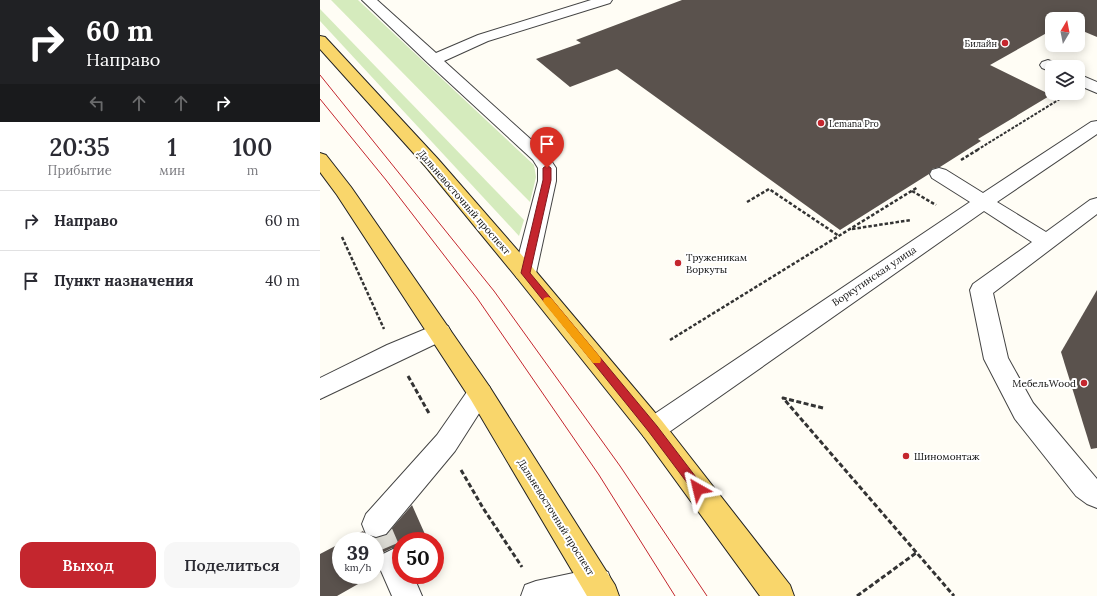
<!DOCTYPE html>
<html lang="ru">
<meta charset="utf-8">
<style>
body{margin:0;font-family:Lora,serif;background:#f7f7f7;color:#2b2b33;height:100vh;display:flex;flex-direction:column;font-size:15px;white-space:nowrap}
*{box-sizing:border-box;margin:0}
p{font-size:13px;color:#7c7c81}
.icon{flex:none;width:22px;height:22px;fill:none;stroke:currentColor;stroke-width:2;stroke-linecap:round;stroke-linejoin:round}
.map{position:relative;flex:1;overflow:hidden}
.drawer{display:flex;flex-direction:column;background:#fff;width:320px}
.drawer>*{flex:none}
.hud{background:#202124;color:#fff;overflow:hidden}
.needle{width:26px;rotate:10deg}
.tools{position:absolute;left:725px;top:12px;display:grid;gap:8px}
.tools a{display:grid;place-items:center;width:40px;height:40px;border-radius:8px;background:#fff;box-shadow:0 2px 10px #0003;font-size:20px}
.speed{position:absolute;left:12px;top:532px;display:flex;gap:8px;font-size:20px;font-weight:700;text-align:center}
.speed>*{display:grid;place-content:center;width:52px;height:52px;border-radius:50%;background:#fff;box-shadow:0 2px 10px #0003;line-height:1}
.speed small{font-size:10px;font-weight:400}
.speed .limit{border:6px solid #d22;background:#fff;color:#111}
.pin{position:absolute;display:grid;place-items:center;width:34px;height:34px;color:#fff;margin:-41px -17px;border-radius:50% 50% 50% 0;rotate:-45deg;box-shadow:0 0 4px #0007}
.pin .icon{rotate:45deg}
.me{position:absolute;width:44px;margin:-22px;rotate:323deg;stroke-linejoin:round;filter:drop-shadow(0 0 3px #0008)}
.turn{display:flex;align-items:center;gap:14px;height:84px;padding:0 20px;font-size:18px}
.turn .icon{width:52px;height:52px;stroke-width:2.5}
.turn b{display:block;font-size:28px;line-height:34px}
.lanes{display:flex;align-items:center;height:38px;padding:0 20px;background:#0003;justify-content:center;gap:20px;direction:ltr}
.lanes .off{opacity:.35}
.eta{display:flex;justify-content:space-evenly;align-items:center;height:68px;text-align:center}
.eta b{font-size:24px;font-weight:600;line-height:28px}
.primary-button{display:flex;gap:8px;margin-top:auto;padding:8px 20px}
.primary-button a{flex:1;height:46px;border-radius:12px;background:#c4262e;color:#fff;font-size:16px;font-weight:600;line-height:46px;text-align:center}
.primary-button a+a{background:#f7f7f7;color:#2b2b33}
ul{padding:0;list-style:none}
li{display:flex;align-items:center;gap:12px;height:60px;padding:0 20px;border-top:1px solid #e1e1e2}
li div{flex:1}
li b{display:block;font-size:15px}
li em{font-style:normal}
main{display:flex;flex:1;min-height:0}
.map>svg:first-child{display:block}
.green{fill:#d5ebbd}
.building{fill:#5a524d}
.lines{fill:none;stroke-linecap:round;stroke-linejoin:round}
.minor-tunnel{stroke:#dbdad3;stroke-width:26;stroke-dasharray:26 14;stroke-linecap:butt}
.minor-casing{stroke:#444;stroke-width:2}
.major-casing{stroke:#222;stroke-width:2}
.path-far2{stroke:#333;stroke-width:2;stroke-dasharray:3 1.5;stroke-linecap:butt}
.path-far1{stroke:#333;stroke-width:2.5;stroke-dasharray:3.5 2;stroke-linecap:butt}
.path{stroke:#333;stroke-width:3;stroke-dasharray:5 2.5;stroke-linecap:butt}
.minor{fill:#fff;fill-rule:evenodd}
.major{fill:#f9d66b;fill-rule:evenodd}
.tram{stroke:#c4262e;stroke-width:1}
.route{fill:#c4262e;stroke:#7f191e}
.slow{fill:#f59e0b}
.poi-dot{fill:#c4262e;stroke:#fff;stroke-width:1.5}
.labels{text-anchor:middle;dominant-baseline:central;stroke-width:4;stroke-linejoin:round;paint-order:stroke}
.far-poi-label{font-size:9px;fill:#111;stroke:#fff;text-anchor:end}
.street-label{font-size:10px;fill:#111;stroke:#fff}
.poi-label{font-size:10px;fill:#111;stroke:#fff;text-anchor:start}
</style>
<main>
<section class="drawer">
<div class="hud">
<div class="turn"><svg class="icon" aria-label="right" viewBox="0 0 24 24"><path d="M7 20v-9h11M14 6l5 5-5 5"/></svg><div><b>60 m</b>Направо</div></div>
<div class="lanes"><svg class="icon off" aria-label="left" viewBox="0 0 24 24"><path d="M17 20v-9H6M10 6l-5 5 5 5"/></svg><svg class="icon off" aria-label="ahead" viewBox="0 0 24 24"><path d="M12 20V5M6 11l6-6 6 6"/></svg><svg class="icon off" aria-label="ahead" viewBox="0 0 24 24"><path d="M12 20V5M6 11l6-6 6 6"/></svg><svg class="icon" aria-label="right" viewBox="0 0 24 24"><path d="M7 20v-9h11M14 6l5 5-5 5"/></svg></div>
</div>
<div class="eta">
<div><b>20:35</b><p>Прибытие</p></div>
<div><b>1</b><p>мин</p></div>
<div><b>100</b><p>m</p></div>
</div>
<ul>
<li><svg class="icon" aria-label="right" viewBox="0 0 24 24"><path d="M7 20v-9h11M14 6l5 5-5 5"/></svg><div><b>Направо</b></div><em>60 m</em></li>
<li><svg class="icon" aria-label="arrive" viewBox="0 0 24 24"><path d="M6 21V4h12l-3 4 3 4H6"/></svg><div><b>Пункт назначения</b></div><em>40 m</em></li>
</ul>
<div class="primary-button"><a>Выход</a><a>Поделиться</a></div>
</section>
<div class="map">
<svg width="777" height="596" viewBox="0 0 777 596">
<rect width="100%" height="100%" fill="#fffdf5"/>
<g class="green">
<path d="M11 0H38L214 165 216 177 210 202Z"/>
<path d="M0 9 204 220 199 236 0 21Z"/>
</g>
<g class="building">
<path d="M362 0H777V37L758 29V19H732V30L670 65 731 95 658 139 661 141 620 167 612 169 609 174 520 230 297 69 250 87 216 59 261 43 256 40Z"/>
<path d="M777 290V448L771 449 741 352Z"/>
<path d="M92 505 108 541H81V551L72 548 62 553 57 563 60 572 55 574V541H24L43 531 46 535 56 538 66 535Z"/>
<path d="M21 543V575H54L17 596H0V554Z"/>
</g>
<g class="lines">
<path class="minor-tunnel" d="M56 524 73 564"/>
<g class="minor-casing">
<g id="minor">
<path d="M42 0H57L116 53 158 35 271 0H292L290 3 168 41 124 61 226 153 236 168V181L216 273 213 278 205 281 197 278 194 273 218 181V168L213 160 108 63Z"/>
<path d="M728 60 738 64 740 67H732V72L722 68 720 65 722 62Z"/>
<path d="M758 74 777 82V93L758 85Z"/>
<path d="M777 121V134L677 202 726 232 770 200 777 198V214L673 293 688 358 713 403 777 479V508L767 504 756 496 695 419 664 359 650 290 653 284 712 242 664 211 342 437 333 440 324 437 320 429 324 421 650 202 612 178 610 174 612 170 619 168 626 170 663 193 771 122Z"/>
<path d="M120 323 128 326 131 332 128 338 0 399V378L67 345Z"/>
<path d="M160 383 169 386 172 393 135 451 66 534 56 537 46 534 42 524 46 514 117 435 151 386Z"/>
<path d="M73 549 81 553V575H93L102 596H72L58 564 63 554Z"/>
<path d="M277 568 288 572 292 583 288 594 282 596H201L205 585 216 581Z"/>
</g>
</g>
<g class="major-casing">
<g id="major">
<path d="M0 36 5 37 118 159 213 268 342 421 470 585 474 596H440L324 437 197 278 106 167 0 49Z"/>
<path d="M0 153 6 155 31 187 169 386 295 585 299 596H267L151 400 17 195 0 172Z"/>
</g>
</g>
<path class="path-far2" d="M657 150 748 94"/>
<g class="path-far1">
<path d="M641 160 659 149"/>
<path d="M592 191 616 205"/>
<path d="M427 202 449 189 519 236"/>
<path d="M532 229 591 220"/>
<path d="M22 237 64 329"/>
<path d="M350 340 598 187"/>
</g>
<g class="path">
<path d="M88 376 110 415"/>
<path d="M503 408 463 398 634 596"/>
<path d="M141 470 163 508 202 567"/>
<path d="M537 596 596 553"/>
</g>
<use href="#minor" class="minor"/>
<use href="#major" class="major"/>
<g class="tram">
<path d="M0 75 174 291 300 466 387 596"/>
<path d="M0 99 66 180 157 298 279 475 355 596"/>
</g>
</g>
<path class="route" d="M227 165 231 168V180L210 273 337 426 382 485 384 489 382 492 378 494 374 492 329 432 201 273 223 180V168Z"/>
<path class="slow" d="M228 297 231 298 280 357 281 360 280 363H273L224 303 223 301 224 298Z"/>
<g class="poi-dot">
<circle cx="685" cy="43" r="4"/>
<circle cx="501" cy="123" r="4"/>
<circle cx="358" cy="263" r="4"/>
<circle cx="764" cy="383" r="4"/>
<circle cx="586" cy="456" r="4"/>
</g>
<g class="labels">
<g class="far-poi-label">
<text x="677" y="43">Билайн</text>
<text x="509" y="123" text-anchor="start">Lemana Pro</text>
</g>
<g class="street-label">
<text transform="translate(144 202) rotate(49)">Дальневосточный проспект</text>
<text transform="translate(554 276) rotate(-34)">Воркутинская улица</text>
<text transform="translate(236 517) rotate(58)">Дальневосточный проспект</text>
</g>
<g class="poi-label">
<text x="366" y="257">Труженикам<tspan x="366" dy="12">Воркуты</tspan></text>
<text x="756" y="383" text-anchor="end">МебельWood</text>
<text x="594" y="456">Шиномонтаж</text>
</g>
</g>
</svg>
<div class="tools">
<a><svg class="needle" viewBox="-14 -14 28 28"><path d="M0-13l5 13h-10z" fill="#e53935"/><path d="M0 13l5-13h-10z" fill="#7c7c81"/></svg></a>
<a><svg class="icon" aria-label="layers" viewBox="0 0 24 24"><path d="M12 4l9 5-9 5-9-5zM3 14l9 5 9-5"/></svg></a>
</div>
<div class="speed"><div>39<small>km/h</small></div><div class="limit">50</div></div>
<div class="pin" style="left:227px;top:168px;background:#d93025"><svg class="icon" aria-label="arrive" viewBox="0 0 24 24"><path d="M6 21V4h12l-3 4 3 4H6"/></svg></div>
<svg class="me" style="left:378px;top:489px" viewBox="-20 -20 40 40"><path d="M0-17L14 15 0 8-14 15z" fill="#c4262e" stroke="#fff" stroke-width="4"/></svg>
</div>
</main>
